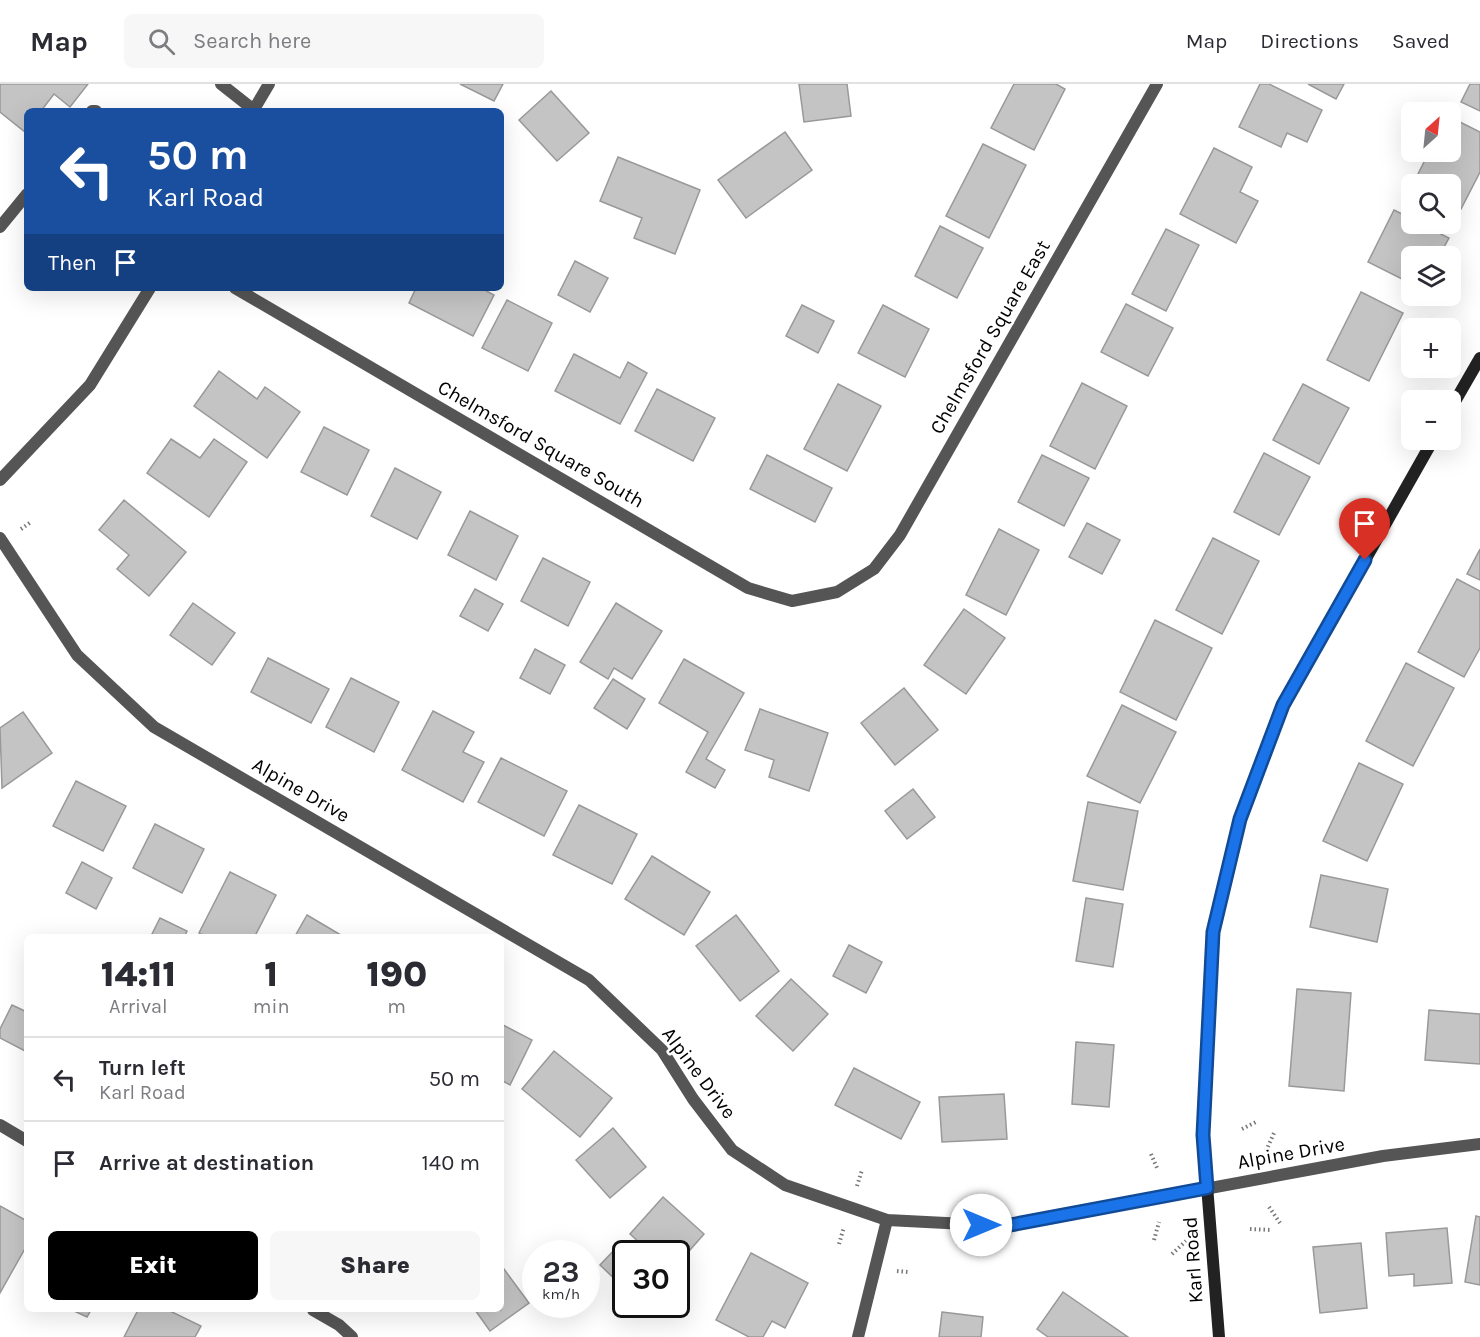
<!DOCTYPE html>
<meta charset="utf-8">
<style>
body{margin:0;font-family:Karla,sans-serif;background:#f7f7f7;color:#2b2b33;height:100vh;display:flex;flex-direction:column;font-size:22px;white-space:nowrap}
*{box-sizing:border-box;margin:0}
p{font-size:20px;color:#7c7c81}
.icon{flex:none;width:33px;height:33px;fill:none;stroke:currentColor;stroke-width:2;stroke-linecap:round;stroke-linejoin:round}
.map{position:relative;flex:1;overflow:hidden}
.panel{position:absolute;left:24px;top:850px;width:480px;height:378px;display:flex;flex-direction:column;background:#fff;border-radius:9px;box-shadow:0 6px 24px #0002}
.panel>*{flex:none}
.hud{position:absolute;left:24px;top:24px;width:480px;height:183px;border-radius:9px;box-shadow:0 6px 24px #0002;background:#1a4fa0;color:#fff;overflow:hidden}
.needle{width:39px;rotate:27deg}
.buttons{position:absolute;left:1401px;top:18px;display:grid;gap:12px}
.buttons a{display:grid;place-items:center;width:60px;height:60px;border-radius:9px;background:#fff;box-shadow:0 6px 24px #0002;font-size:30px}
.speed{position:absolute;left:522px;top:1156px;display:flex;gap:12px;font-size:30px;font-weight:700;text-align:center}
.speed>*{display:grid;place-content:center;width:78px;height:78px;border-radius:50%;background:#fff;box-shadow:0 6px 24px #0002;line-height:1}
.speed small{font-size:15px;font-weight:400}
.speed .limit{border:3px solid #111;border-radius:9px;background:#fff;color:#111}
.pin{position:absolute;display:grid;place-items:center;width:51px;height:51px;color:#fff;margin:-62px -26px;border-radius:50% 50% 50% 0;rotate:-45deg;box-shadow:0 0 6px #0007}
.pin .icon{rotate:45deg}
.me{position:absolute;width:66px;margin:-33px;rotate:90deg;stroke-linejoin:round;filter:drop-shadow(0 0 4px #0008)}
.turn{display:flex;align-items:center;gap:21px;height:126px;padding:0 24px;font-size:27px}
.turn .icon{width:78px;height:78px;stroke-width:2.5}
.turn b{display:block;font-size:42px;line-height:51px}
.then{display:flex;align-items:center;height:57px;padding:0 24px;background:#0003;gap:12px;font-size:22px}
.eta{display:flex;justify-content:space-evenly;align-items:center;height:102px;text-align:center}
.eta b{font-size:36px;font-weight:800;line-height:42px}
.cta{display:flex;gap:12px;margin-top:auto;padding:12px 24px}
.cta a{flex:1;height:69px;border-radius:9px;background:#000;color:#fff;font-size:24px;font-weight:800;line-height:69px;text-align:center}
.cta a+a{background:#f7f7f7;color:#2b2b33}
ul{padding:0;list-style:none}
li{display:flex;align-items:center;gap:18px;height:84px;padding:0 24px;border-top:2px solid #e1e1e2}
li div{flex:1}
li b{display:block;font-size:22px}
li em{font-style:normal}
header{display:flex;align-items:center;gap:36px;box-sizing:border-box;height:84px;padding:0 30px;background:#fff;border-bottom:2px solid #e1e1e2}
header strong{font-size:28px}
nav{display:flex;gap:33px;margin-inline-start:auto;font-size:21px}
.search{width:420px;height:54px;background:#f7f7f7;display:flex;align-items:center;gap:15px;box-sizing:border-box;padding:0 21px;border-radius:9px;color:#7c7c81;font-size:22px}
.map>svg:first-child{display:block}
.building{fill:#c4c4c4;stroke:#999;stroke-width:1.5}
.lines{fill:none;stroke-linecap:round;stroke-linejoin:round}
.path{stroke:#777;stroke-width:4;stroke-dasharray:1.5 3;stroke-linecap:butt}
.lane{stroke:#555;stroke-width:12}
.street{stroke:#555;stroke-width:12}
.secondary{stroke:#222;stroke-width:12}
.route-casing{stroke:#114b97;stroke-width:15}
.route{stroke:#1a73e8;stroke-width:10}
.labels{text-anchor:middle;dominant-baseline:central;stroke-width:5;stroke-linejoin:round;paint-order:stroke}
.street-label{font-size:20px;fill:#000;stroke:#fff}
</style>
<header>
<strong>Map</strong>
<div class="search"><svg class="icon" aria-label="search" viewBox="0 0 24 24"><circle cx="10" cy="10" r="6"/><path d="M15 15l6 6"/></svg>Search here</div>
<nav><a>Map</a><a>Directions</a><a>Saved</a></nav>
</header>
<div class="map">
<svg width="1480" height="1253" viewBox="0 0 1480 1253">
<rect width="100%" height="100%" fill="#fff"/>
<g class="building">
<path d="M0 0H88L70 23 54 10 41 27H27L25 48 0 28Z"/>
<path d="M460 0H503L494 17Z"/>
<path d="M799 0H847L851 32 804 38Z"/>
<path d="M1014 0H1056L1065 5 1034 66 991 44Z"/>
<path d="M1260 0H1269L1322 26 1307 58 1287 49 1281 63 1239 43Z"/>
<path d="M1308 0H1344L1336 15Z"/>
<path d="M1470 0H1480V27L1461 18Z"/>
<path d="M551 7 589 49 557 77 519 36Z"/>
<path d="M1450 33 1480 48V88L1461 125 1450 119V100H1413L1429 68H1450Z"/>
<path d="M785 48 812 86 746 134 718 96Z"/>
<path d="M983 60 1026 81 989 154 946 132Z"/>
<path d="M1214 64 1252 83 1240 108 1258 117 1236 159 1180 130Z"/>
<path d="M618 73 700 106 675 170 634 154 642 134 600 117Z"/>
<path d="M1394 126 1412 135V140H1421L1449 154 1439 172H1412V200L1368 178Z"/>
<path d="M940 142 983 164 957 214 915 192Z"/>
<path d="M1166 145 1199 161 1166 227 1132 210Z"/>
<path d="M575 177 608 194 590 228 558 211Z"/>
<path d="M416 204H481L494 211 473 252 409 219Z"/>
<path d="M1361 208 1403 229 1369 297 1327 276Z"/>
<path d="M507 216 552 239 528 287 482 264Z"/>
<path d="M1126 220 1173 244 1148 292 1101 268Z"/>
<path d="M802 221 834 237 818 269 786 252Z"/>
<path d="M883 221 929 245 905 293 858 269Z"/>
<path d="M574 270 620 294 628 278 647 289 620 340 555 307Z"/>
<path d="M219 287 257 315 265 303 300 328 267 374 194 322Z"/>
<path d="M1082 299 1127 322 1095 385 1050 362Z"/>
<path d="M838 300 881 322 847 387 804 365Z"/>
<path d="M1303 300 1349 324 1319 380 1273 356Z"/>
<path d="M657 305 715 334 693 377 635 347Z"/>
<path d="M324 343 369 366 347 411 301 388Z"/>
<path d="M171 355 200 374 214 355 247 378 209 433 147 389Z"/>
<path d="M1264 369 1310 393 1279 451 1234 428Z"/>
<path d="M767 371 832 404 815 438 750 405Z"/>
<path d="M1042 371 1089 394 1064 442 1018 418Z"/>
<path d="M395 384 441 408 417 455 371 432Z"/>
<path d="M124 416 186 468 149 512 117 485 129 471 99 446Z"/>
<path d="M470 427 518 452 496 496 448 471Z"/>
<path d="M1087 439 1120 456 1102 490 1069 473Z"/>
<path d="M999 445 1039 466 1006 531 966 511Z"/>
<path d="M1213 454 1259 477 1222 550 1176 526Z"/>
<path d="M1480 465V496L1467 490Z"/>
<path d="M543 474 590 498 568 542 521 517Z"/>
<path d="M1457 495 1480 507V564L1464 593 1418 568Z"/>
<path d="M475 505 503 520 488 547 460 532Z"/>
<path d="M193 519 235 549 212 581 170 551Z"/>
<path d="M616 519 662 547 632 595 614 584 608 595 580 578Z"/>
<path d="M964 525 1005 554 966 610 924 581Z"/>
<path d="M1155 536 1212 564 1176 636 1120 608Z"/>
<path d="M535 565 565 581 550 610 520 594Z"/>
<path d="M268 574 329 605 311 639 251 608Z"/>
<path d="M684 575 744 609 706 675 725 686 715 704 686 688 708 648 659 619Z"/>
<path d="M1406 579 1454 604 1413 682 1366 657Z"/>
<path d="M351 594 399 618 374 668 326 643Z"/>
<path d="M613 595 645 615 627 645 594 624Z"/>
<path d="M904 604 938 646 895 681 861 639Z"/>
<path d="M1122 621 1176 648 1140 719 1087 692Z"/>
<path d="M760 625 828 649 809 707 769 693 774 676 745 666Z"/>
<path d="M433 627 474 648 463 668 484 678 463 718 402 686Z"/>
<path d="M23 628 52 669 2 704 0 644Z"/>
<path d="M501 674 567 707 544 752 478 718Z"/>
<path d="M1359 679 1403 700 1367 777 1323 757Z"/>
<path d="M76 697 126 722 103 767 53 742Z"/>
<path d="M913 705 935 733 907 755 885 727Z"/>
<path d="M1088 718 1138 727 1123 806 1073 797Z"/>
<path d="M579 721 637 750 612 800 553 771Z"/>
<path d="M155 740 204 765 182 809 133 784Z"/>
<path d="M652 772 710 808 684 851 625 815Z"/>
<path d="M82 778 112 794 96 825 66 809Z"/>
<path d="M230 788 276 811 254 854H208L199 849Z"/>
<path d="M1321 791 1388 805 1377 858 1310 843Z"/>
<path d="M1086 814 1123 820 1113 883 1076 877Z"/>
<path d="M307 831 346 854H294Z"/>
<path d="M736 831 779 887 740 917 696 862Z"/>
<path d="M160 834 187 847 184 854H150Z"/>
<path d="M849 861 882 878 866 909 833 892Z"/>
<path d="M791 895 828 930 793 967 756 932Z"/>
<path d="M1297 905 1351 909 1344 1007 1289 1002Z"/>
<path d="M12 921 27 928V968L0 954V945Z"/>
<path d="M1429 926 1480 930V980L1425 976Z"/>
<path d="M501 940 532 956 510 1001 501 996Z"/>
<path d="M1076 958 1114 961 1109 1023 1072 1020Z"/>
<path d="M554 967 612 1014 580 1053 522 1005Z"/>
<path d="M854 984 920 1018 901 1055 835 1021Z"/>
<path d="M1004 1010 1007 1055 942 1058 939 1013Z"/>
<path d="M613 1044 646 1083 610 1114 576 1076Z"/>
<path d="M663 1113 704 1150 676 1182V1170H652L630 1150Z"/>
<path d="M0 1122 27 1137V1161L0 1209Z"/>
<path d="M1476 1132 1480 1133V1201L1465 1198Z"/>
<path d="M1447 1144 1452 1199 1414 1202V1190L1389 1192 1386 1149Z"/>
<path d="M1361 1159 1367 1224 1320 1229 1313 1163Z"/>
<path d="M619 1161 629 1170H626V1199L622 1202 600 1181Z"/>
<path d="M751 1169 808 1199 785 1244 772 1237 763 1253H749L716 1236Z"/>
<path d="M501 1181 529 1219 490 1247 475 1226H501Z"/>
<path d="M1063 1208 1128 1253H1048L1037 1245Z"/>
<path d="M72 1226H91L87 1233Z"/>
<path d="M138 1226H168L201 1242 195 1253H124Z"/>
<path d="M942 1228 983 1233 981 1253H939Z"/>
</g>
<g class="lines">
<g class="path">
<path d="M187 204 188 207"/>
<path d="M21 445 31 438"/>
<path d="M1242 1045 1258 1037"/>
<path d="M1266 1067 1274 1049"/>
<path d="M1151 1070 1157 1084"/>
<path d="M857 1102 862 1086"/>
<path d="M1269 1123 1280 1139"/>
<path d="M1250 1145 1272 1146"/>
<path d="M1154 1156 1159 1138"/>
<path d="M839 1160 844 1143"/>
<path d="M1172 1170 1186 1157"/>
<path d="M897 1187 908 1188"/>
</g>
<g class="lane">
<path d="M221 0 254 26"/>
<path d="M92 27H96"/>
<path d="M0 143 27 110"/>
</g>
<g class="street">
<path d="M253 27 269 0"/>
<path d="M235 204 748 504 792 517 837 508 874 485 900 451 1157 0"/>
<path d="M0 396 90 301 150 204"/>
<path d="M0 454 77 571 154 643 589 896 662 966 693 1015 732 1066 785 1101 887 1136 1005 1142 1383 1072 1480 1060"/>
<path d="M0 1041 27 1057"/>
<path d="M313 1226 339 1241 352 1253"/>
<path d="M858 1253 887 1136"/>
</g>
<g class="secondary">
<path d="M1450 326 1480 274"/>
<path d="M1219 1253 1203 1051 1213 848 1240 735 1283 621 1433 356"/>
</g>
</g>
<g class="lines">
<g class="route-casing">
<path id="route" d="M981 1141 1005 1142 1207 1104 1203 1051 1213 848 1240 735 1283 621 1365 476"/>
</g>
<use href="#route" class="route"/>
</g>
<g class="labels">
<g class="street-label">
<text transform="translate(990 253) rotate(-60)">Chelmsford Square East</text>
<text transform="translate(541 360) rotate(30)">Chelmsford Square South</text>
<text transform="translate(301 706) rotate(30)">Alpine Drive</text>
<text transform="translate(699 989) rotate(53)">Alpine Drive</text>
<text transform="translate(1291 1069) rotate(-10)">Alpine Drive</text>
<text transform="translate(1193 1176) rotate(-94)">Karl Road</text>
</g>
</g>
</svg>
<div class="buttons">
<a><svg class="needle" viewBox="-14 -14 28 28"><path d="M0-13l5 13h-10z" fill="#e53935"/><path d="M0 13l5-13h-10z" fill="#7c7c81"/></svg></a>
<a><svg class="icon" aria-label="search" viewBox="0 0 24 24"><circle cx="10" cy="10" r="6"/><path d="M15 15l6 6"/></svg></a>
<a><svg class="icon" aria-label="layers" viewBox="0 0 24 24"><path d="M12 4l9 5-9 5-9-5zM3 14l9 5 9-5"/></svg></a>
<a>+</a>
<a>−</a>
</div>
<div class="speed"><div>23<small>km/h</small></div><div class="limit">30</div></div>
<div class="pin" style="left:1365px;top:476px;background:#d93025"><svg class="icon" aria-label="arrive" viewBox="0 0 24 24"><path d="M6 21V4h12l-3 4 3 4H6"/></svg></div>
<svg class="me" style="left:981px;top:1141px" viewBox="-20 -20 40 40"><circle r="19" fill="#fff"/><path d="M0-13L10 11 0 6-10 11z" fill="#1a73e8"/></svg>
<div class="hud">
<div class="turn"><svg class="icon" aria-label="left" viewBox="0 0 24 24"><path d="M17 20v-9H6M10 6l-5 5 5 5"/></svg><div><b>50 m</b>Karl Road</div></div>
<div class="then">Then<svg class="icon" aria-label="arrive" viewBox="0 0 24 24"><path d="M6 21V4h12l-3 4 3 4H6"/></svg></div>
</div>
<section class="panel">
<div class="eta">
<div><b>14:11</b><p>Arrival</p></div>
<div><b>1</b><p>min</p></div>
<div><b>190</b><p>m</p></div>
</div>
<ul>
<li><svg class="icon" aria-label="left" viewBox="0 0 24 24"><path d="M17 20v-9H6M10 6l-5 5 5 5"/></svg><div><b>Turn left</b><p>Karl Road</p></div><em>50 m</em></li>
<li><svg class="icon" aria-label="arrive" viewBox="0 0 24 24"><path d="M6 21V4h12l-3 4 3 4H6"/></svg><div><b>Arrive at destination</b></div><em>140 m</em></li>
</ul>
<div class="cta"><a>Exit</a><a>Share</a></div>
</section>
</div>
